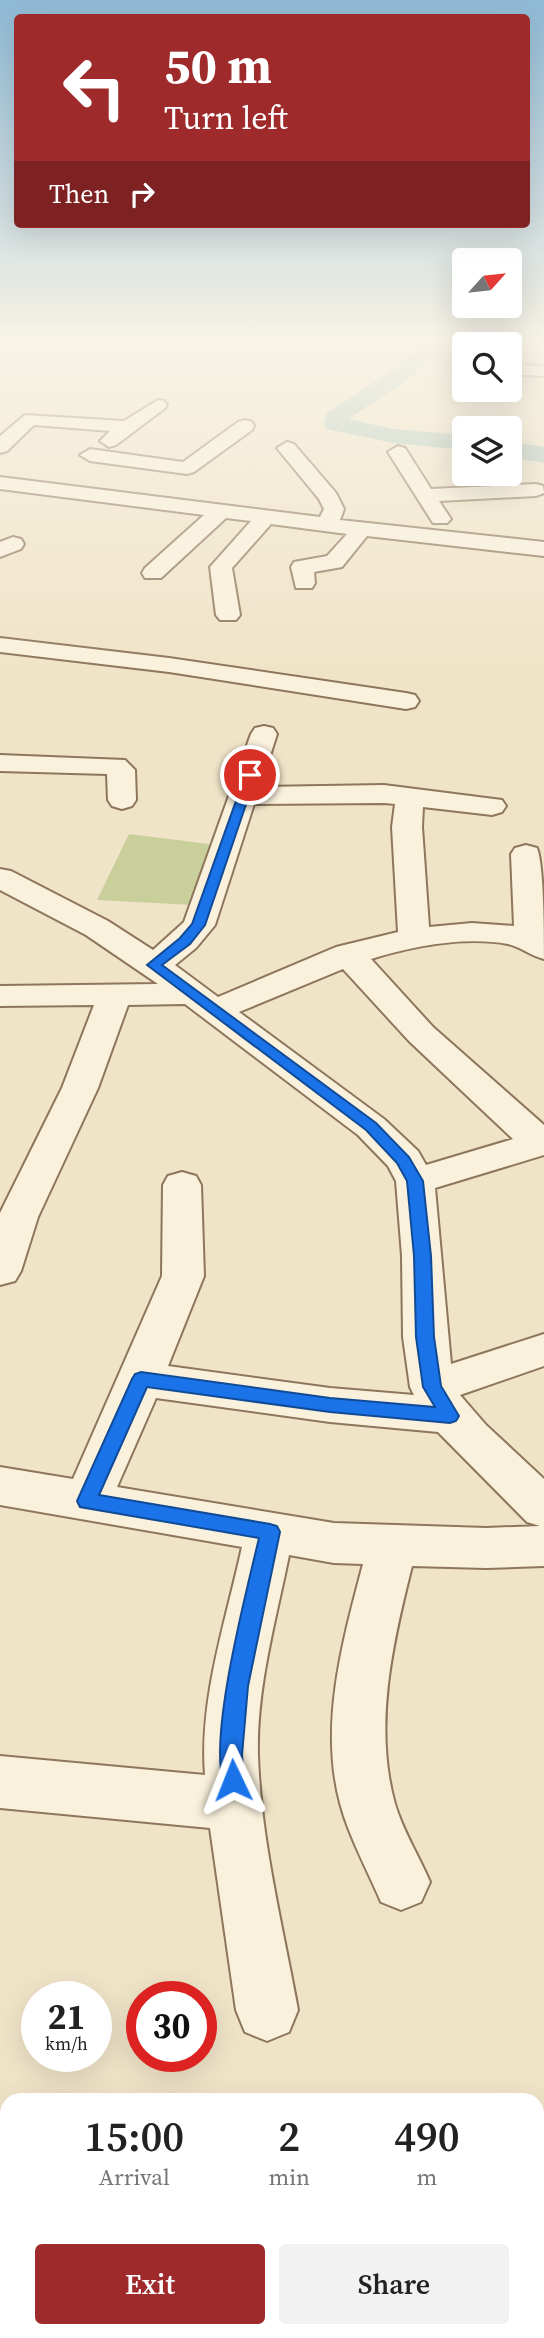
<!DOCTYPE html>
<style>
body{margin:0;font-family:"Source Serif 4",serif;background:#f2f2f2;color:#222;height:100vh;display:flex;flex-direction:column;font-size:26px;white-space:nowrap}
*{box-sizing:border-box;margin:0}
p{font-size:23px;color:#767676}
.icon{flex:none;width:38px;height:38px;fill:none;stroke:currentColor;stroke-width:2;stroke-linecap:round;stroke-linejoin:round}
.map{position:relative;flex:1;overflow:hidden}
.details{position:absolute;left:0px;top:2093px;width:544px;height:245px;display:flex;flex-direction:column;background:#fff;border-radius:21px 21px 0 0;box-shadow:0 7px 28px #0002}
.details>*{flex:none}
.hud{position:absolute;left:14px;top:14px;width:516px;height:214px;border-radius:7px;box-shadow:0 7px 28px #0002;background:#9e2a2b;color:#fff;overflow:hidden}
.needle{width:46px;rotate:63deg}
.fabs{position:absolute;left:452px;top:248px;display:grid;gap:14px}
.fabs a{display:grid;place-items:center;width:70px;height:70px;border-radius:7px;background:#fff;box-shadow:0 7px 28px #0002;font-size:35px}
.speed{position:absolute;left:21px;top:1981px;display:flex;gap:14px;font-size:35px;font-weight:700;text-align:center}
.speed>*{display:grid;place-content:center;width:91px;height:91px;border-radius:50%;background:#fff;box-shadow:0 7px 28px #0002;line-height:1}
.speed small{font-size:18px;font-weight:400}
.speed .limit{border:10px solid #d22;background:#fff;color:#111}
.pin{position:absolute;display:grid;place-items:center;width:60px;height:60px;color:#fff;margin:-30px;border:4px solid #fff;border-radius:50%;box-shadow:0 2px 7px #0007}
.me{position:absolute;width:77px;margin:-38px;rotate:358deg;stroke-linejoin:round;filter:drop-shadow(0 0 5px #0008)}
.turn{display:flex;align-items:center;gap:24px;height:147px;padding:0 35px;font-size:32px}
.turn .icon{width:91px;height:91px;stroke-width:2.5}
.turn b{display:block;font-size:49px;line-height:60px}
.then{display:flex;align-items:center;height:66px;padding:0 35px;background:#0003;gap:14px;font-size:26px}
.eta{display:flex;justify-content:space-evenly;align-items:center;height:119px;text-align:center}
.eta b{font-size:42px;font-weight:600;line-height:49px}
.primary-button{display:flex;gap:14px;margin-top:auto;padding:14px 35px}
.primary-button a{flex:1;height:80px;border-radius:7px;background:#9e2a2b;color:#fff;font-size:28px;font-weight:600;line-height:80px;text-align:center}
.primary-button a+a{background:#f2f2f2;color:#222}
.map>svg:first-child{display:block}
.green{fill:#c9cf9b}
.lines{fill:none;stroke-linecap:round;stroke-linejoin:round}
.river{fill:#a9c4bc;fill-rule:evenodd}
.minor-casing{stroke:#8d765c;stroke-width:4}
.minor{fill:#faf1dc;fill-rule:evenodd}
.route{fill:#1a73e8;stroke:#114b97;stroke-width:2}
</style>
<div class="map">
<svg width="544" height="2338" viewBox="0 0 544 2338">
<rect width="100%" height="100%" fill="#f0e4c8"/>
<path class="green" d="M129 834 217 845 193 905 97 900Z"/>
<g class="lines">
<g class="river">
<path d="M422 341H443C417 381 385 392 349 419L393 429 464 435V450L393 443 327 429 324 424 327 413 396 368Z"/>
<path d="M509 441 544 447V463L509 457Z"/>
</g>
<g class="minor-casing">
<g id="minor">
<path d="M513 365 544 366V376L509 374V366Z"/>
<path d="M158 400 164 401 167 405 164 409 116 445 109 447 100 441 110 431 34 425 7 451 0 453V436L25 415 124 421Z"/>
<path d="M245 420 252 422 254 426 252 430 194 472 187 474 90 461 80 455 90 449 183 462 238 422Z"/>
<path d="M287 442 294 444 336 493 344 509 340 520 544 542V556L367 536 342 567 314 572 315 583 312 588H296L291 567 294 562 327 556 347 534 271 524 232 568 240 615 236 620H220L216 615 210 567 251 521 226 518 161 578H145L142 573 145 568 204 515 0 489V477L320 517 324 509 319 499 277 448Z"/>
<path d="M398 446 405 448 431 489 536 484 543 486 544 493 536 496 439 501 451 519 447 523H433L388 452Z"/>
<path d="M13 537 21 539 24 544 21 549 0 557V542Z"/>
<path d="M0 638 169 658 406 693 415 695 419 701 415 707 406 709 169 672 0 652Z"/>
<path d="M264 726 273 728 277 734 260 787 384 785 502 800 506 806 502 812 492 815 423 807 422 827 429 927 472 923 514 926 511 854 515 848 526 845 537 848C544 865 544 935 544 959 531 956 521 947 508 944 465 936 412 946 371 959L433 1027 544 1125V1155L435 1188 451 1364 544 1334V1366L460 1395 486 1425 544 1479V1566L486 1568 412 1566C393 1641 373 1726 395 1804 403 1831 419 1856 430 1882L421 1902 401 1910 381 1902C367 1869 349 1837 340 1803 319 1724 343 1640 363 1564L334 1563 289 1555C276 1620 256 1689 258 1756 261 1841 283 1927 298 2010L289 2032 267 2041 245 2032 236 2010 210 1828 0 1808V1756L205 1775C199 1699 226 1621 242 1547L0 1505V1467L73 1479 162 1276 163 1185 168 1176 182 1172 196 1176 201 1185 204 1276 168 1366 330 1388 414 1395 410 1387 403 1337 402 1256 396 1181 388 1166 358 1135 185 1004 128 1005 98 1088 38 1217 21 1271 15 1281 0 1285V1213L62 1088 94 1005 0 1006V986L158 984 86 935 0 890V869L11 871 108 921 153 950 184 922 251 734 255 728ZM384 803 395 804 392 827 398 932 336 947 218 997 175 965 196 948 215 925 254 804ZM343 969 409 1041 513 1139 426 1165 418 1151 384 1119 239 1012ZM156 1398 330 1422 438 1432 527 1522 540 1526 486 1528 334 1523 117 1487Z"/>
<path d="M0 755 125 760 135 770 136 800 132 806 122 809 112 806 108 800 107 774 0 771Z"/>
</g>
</g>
<use href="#minor" class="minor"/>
</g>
<linearGradient id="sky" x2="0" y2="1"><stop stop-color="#8fbad6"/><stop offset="0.51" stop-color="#f8f3e6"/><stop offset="1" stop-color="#f8f3e6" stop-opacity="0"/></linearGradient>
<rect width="544" height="669" fill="url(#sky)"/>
<path class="route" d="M246 773 256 775 205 925 190 944 162 965 376 1123 409 1157 423 1181 431 1256 434 1337 441 1386 459 1416 456 1421 450 1423 330 1412 147 1387 99 1495 270 1524 277 1526 280 1532 248 1686 242 1755 244 1780 241 1787 233 1790 225 1787C206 1743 247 1590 259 1538L80 1507 77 1501 132 1379 135 1374 141 1372 330 1398 435 1407 423 1387 416 1337 414 1256 407 1181 397 1163 366 1130 147 965 180 938 192 924Z"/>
</svg>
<div class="fabs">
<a><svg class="needle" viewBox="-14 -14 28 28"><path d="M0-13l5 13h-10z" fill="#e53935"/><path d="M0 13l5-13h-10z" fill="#767676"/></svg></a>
<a><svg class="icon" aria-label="search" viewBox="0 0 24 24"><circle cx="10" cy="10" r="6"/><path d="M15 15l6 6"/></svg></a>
<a><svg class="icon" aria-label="layers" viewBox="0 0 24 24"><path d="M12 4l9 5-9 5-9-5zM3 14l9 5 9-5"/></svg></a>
</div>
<div class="speed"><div>21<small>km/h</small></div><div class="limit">30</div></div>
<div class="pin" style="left:250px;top:775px;background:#d93025"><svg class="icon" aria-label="arrive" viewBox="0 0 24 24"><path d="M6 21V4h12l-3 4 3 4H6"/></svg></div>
<svg class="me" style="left:233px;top:1780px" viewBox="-20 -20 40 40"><path d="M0-17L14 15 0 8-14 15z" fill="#1a73e8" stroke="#fff" stroke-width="4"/></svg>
<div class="hud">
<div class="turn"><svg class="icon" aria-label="left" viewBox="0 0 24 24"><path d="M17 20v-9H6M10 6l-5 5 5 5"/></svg><div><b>50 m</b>Turn left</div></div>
<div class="then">Then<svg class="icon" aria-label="right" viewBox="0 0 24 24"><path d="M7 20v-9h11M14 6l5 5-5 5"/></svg></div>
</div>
<section class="details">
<div class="eta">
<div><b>15:00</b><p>Arrival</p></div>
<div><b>2</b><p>min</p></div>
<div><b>490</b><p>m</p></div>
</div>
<div class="primary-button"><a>Exit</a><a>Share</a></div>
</section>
</div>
